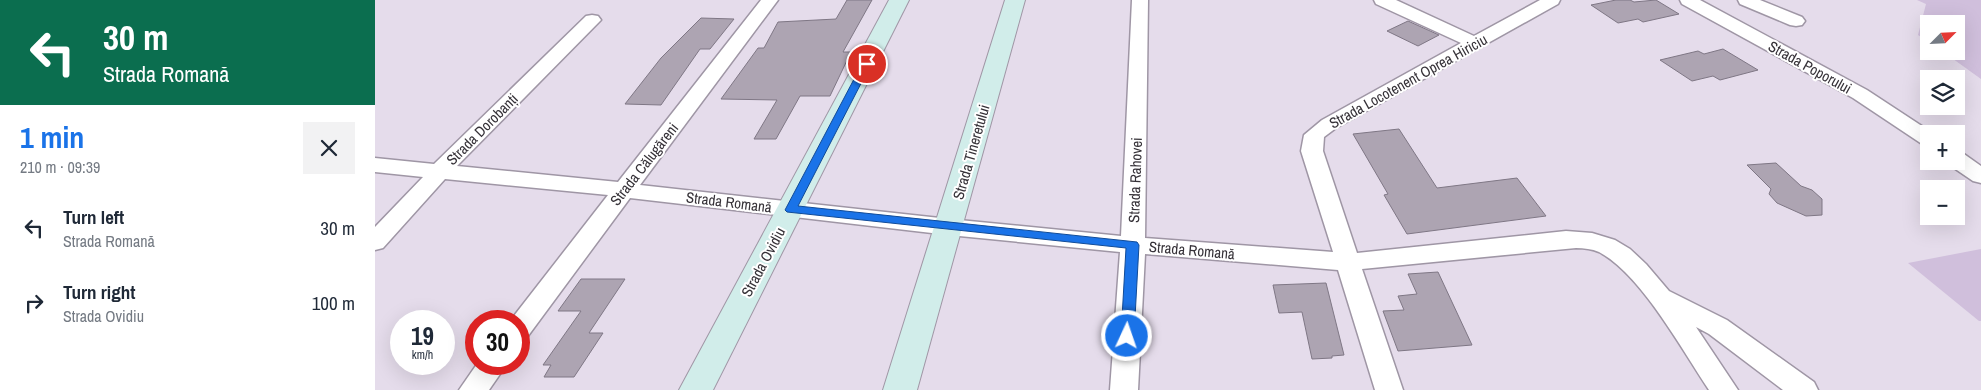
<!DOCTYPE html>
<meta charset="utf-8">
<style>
body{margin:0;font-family:"Archivo Narrow",sans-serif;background:#f2f2f3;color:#1f2937;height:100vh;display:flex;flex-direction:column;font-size:19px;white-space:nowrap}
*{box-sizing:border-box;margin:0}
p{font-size:16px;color:#747a83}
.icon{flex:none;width:28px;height:28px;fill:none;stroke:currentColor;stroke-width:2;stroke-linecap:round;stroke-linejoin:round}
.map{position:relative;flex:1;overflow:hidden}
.drawer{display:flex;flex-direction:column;background:#fff;width:375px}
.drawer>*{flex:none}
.hud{background:#0b6e4f;color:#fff;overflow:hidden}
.needle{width:32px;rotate:66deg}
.buttons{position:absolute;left:1545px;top:15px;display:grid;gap:10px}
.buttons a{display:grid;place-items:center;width:45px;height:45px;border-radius:0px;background:#fff;box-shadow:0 5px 20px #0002;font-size:25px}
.speed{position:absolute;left:15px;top:310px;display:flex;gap:10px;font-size:25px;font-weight:700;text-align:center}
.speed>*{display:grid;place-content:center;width:65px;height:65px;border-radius:50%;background:#fff;box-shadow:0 5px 20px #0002;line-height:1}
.speed small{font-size:12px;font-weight:400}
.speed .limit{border:8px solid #d22;background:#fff;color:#111}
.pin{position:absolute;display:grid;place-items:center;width:42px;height:42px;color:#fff;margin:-21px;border:2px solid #fff;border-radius:50%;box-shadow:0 1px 5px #0007}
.me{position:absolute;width:55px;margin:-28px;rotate:3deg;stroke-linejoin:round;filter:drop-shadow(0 0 4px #0008)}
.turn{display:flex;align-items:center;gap:18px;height:105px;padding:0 20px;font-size:22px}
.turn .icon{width:65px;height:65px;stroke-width:2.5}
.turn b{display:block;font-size:35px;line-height:42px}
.round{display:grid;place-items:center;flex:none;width:52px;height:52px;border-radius:0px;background:#f2f2f3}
.headline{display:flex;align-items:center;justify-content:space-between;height:85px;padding:0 20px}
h1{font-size:30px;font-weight:800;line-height:38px;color:#1a73e8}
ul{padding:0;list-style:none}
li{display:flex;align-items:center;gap:15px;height:75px;padding:0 20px}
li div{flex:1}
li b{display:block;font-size:19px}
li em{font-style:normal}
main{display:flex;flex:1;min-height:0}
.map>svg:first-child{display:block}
.green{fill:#d0bfdc}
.building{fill:#ada4b2;stroke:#7f7785}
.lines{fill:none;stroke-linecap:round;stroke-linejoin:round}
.minor-casing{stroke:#9f96a5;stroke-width:3}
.secondary-casing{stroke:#9f96a5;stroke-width:2}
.minor{fill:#fff;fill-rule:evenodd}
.secondary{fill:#d1edea;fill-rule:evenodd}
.route{fill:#1a73e8;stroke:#114b97}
.labels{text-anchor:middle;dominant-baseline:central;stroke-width:4;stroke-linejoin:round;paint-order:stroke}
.street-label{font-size:15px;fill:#363238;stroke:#fff}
</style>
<main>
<section class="drawer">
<div class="hud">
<div class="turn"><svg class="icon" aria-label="left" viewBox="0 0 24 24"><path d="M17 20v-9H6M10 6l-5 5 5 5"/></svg><div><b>30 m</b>Strada Romană</div></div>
</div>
<div class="headline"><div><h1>1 min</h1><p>210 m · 09:39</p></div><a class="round"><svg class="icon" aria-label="close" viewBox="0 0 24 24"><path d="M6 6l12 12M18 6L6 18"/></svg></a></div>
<ul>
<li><svg class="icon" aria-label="left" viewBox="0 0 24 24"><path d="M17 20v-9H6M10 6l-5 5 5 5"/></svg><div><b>Turn left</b><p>Strada Romană</p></div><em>30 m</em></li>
<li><svg class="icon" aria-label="right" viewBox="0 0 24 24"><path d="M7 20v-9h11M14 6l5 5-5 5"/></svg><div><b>Turn right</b><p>Strada Ovidiu</p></div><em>100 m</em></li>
</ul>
</section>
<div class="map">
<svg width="1606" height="390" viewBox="0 0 1606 390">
<rect width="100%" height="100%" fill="#e5dceb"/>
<g class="green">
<path d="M1542 0H1606V79L1567 51H1581V24H1554V42L1543 35 1551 4Z"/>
<path d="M1606 249V321H1604L1533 263Z"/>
</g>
<g class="building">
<path d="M472 0H497L468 52H476L455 96H425L401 139H379L402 100 346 99 383 48H389L403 22 461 19Z"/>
<path d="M1241 0H1255L1259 2 1281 0 1304 14 1268 22 1263 19 1243 23 1216 5Z"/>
<path d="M326 18 359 19 335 49H325L286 105 250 104 286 58Z"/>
<path d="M1033 21 1064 35 1043 46 1012 31Z"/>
<path d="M1348 49 1383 70 1345 80 1338 76 1317 81 1285 60 1323 51 1329 54Z"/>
<path d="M1024 129 1062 188 1142 178 1171 216 1032 234 1009 195 1013 194 978 134Z"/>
<path d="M1401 163 1426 186 1437 190 1447 199V215L1431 216 1402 203 1394 194 1396 189 1372 165Z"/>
<path d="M1063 272 1097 345 1023 351 1008 311 1029 310 1023 296 1042 294 1033 274Z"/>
<path d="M206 279H250L214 333H228L199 377H169L176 365H168L206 311H183Z"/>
<path d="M951 283 969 355 957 356V358L937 359 927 312 904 313 898 285Z"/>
</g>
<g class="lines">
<g class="minor-casing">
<g id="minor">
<path d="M386 0H403L265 185 574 219 746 236 757 0H773L770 238 958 252 926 151 929 135 947 120 1086 43 1001 4 999 0H1021L1099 36 1165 0H1185L1183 4 961 128 949 137 948 151 982 253 1191 231 1217 233 1240 240 1255 249 1271 264 1294 291 1352 320 1439 382 1443 390H1408L1334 334 1321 327 1363 390H1334C1307 350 1266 274 1224 252 1217 249 1209 248 1201 248L987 269 1028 390H1000L963 270 770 254 763 390H735L745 252 574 235 255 198 153 336 144 339V321H135L233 195 70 179 8 248 0 250V227L48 177 0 172V158L59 164 211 16 217 15 223 16 226 20 82 166 243 182Z"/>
<path d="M1305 0H1325L1492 90 1559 134H1554V146L1547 144 1478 98 1307 4Z"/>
<path d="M1363 0H1385L1427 17 1430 21 1427 25 1421 26 1415 25 1365 4Z"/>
<path d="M1581 153 1589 154 1606 166V183L1598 181 1573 164 1572 161H1581Z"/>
<path d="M102 364H132L114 390H84Z"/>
</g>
</g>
<g class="secondary-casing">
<g id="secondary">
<path d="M514 0H534L338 390H304Z"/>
<path d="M630 0H650L542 390H508Z"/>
</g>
</g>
<use href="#minor" class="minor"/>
<use href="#secondary" class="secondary"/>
</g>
<path class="route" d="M492 61 496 64 423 206 762 242 764 245 759 336 757 339 752 341 748 339 746 336 751 248 412 212 410 210 487 64Z"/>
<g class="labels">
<g class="street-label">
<text transform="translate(1435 67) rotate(29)">Strada Poporului</text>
<text transform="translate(1033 81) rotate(-29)">Strada Locotenent Oprea Hiriciu</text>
<text transform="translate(107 129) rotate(-45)">Strada Dorobanți</text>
<text transform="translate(596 152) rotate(-74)">Strada Tineretului</text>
<text transform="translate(269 164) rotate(-52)">Strada Călugăreni</text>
<text transform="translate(760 180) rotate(-88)">Strada Rahovei</text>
<text transform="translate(354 202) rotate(7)">Strada Romană</text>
<text transform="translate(817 250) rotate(5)">Strada Romană</text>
<text transform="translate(388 262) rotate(-62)">Strada Ovidiu</text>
</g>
</g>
</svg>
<div class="buttons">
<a><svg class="needle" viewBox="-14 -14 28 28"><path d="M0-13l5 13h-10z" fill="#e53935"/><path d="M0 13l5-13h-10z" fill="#747a83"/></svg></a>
<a><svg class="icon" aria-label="layers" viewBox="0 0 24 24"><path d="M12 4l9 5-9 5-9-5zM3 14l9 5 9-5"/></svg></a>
<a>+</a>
<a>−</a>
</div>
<div class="speed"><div>19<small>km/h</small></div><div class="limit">30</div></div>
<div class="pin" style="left:492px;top:64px;background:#d93025"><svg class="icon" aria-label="arrive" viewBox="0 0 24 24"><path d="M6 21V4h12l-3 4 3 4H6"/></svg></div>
<svg class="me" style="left:752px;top:336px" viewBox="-20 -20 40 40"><circle r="17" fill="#1a73e8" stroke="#fff" stroke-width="3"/><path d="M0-11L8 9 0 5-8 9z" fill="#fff"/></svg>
</div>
</main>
